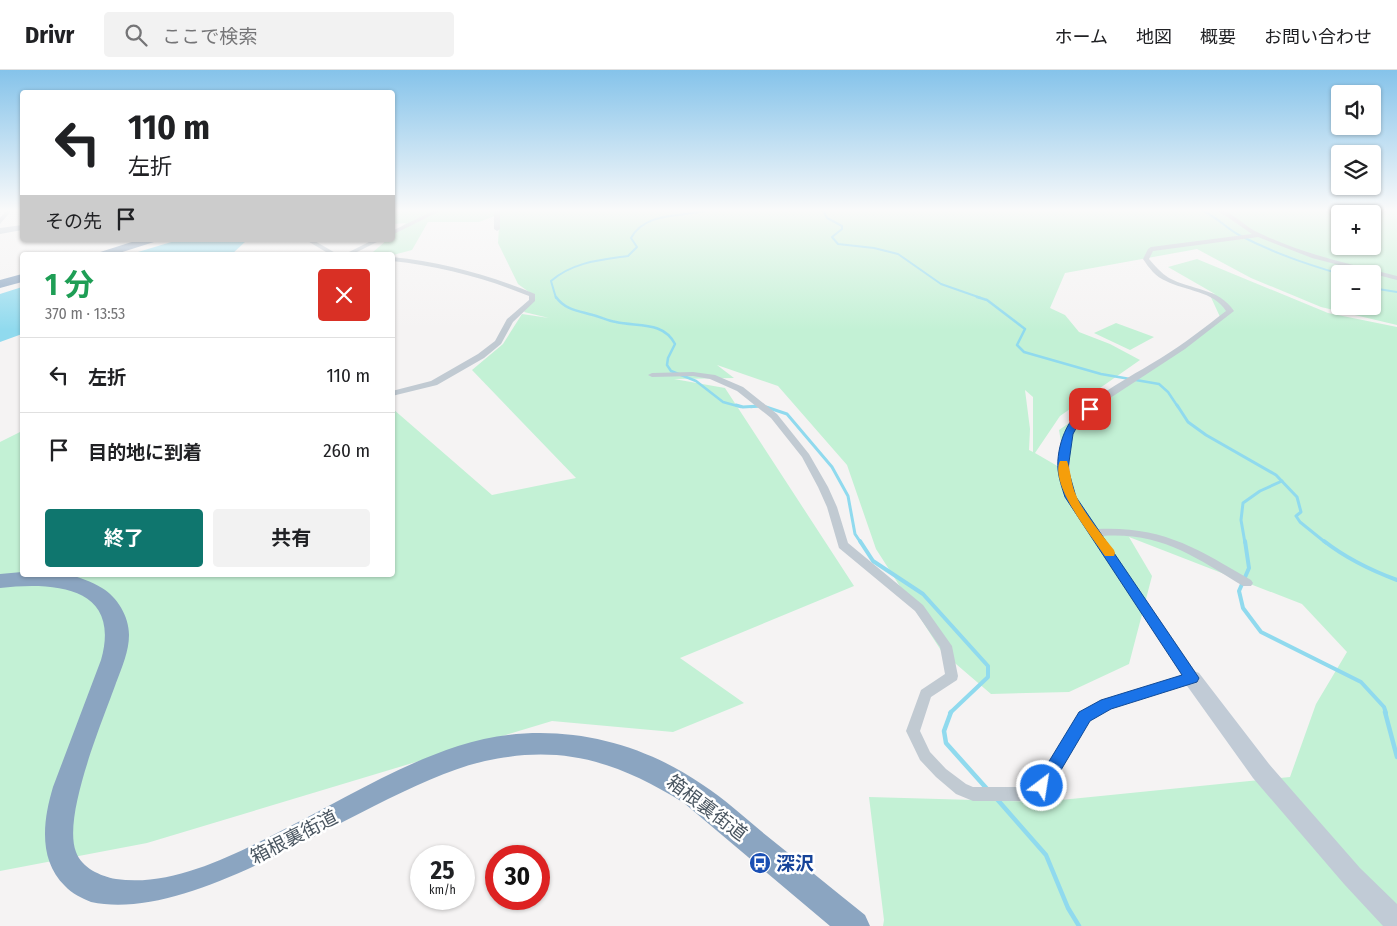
<!DOCTYPE html>
<html lang="ja">
<meta charset="utf-8">
<style>
body{margin:0;font-family:"Fira Sans Condensed","Noto Sans JP",sans-serif;background:#f2f2f2;color:#202124;height:100vh;display:flex;flex-direction:column;font-size:19px;white-space:nowrap}
*{box-sizing:border-box;margin:0}
p{font-size:16px;color:#757577}
.icon{flex:none;width:28px;height:28px;fill:none;stroke:currentColor;stroke-width:2;stroke-linecap:round;stroke-linejoin:round}
.map{position:relative;flex:1;overflow:hidden}
.details{position:absolute;left:20px;top:182px;width:375px;height:325px;display:flex;flex-direction:column;background:#fff;border-radius:5px;box-shadow:0 1px 4px #0004}
.details>*{flex:none}
.banner{position:absolute;left:20px;top:20px;width:375px;height:152px;border-radius:5px;box-shadow:0 1px 4px #0004;background:#fff;color:#202124;overflow:hidden}
.controls{position:absolute;left:1331px;top:15px;display:grid;gap:10px}
.controls a{display:grid;place-items:center;width:50px;height:50px;border-radius:5px;background:#fff;box-shadow:0 1px 4px #0004;font-size:25px}
.speed{position:absolute;left:410px;top:775px;display:flex;gap:10px;font-size:25px;font-weight:700;text-align:center}
.speed>*{display:grid;place-content:center;width:65px;height:65px;border-radius:50%;background:#fff;box-shadow:0 1px 4px #0004;line-height:1}
.speed small{font-size:12px;font-weight:400}
.speed .limit{border:8px solid #d22;background:#fff;color:#111}
.pin{position:absolute;display:grid;place-items:center;width:42px;height:42px;color:#fff;margin:-21px;border-radius:10px;box-shadow:0 2px 8px #0006}
.me{position:absolute;width:55px;margin:-28px;rotate:31deg;stroke-linejoin:round;filter:drop-shadow(0 0 4px #0008)}
.turn{display:flex;align-items:center;gap:18px;height:105px;padding:0 25px;font-size:22px}
.turn .icon{width:65px;height:65px;stroke-width:2.5}
.turn b{display:block;font-size:35px;line-height:42px}
.then{display:flex;align-items:center;height:48px;padding:0 25px;background:#0003;gap:10px;font-size:19px}
.round{display:grid;place-items:center;flex:none;width:52px;height:52px;border-radius:5px;background:#f2f2f2}
.head{display:flex;align-items:center;justify-content:space-between;height:85px;padding:0 25px}
h1{font-size:30px;font-weight:700;line-height:38px;color:#1e9e55}
.primary-button{display:flex;gap:10px;margin-top:auto;padding:10px 25px}
.primary-button a{flex:1;height:58px;border-radius:5px;background:#0f766e;color:#fff;font-size:20px;font-weight:700;line-height:58px;text-align:center}
.primary-button a+a{background:#f2f2f2;color:#202124}
ul{padding:0;list-style:none}
li{display:flex;align-items:center;gap:15px;height:75px;padding:0 25px;border-top:1px solid #e0e0e0}
li div{flex:1}
li b{display:block;font-size:19px}
li em{font-style:normal}
header{display:flex;align-items:center;gap:30px;box-sizing:border-box;height:70px;padding:0 25px;background:#fff;border-bottom:1px solid #e0e0e0}
header strong{font-size:24px}
nav{display:flex;gap:28px;margin-inline-start:auto;font-size:18px}
.search{width:350px;height:45px;background:#f2f2f2;display:flex;align-items:center;gap:12px;box-sizing:border-box;padding:0 18px;border-radius:5px;color:#757577;font-size:19px}
.map>svg:first-child{display:block}
.green{fill:#c3f1d5;fill-rule:evenodd}
.water{fill:#90daee}
.lines{fill:none;stroke-linecap:round;stroke-linejoin:round}
.stream-far4{stroke:#90daee;stroke-width:2}
.stream-far3{stroke:#90daee;stroke-width:2.5}
.stream-far2{stroke:#90daee;stroke-width:3}
.stream-far1{stroke:#90daee;stroke-width:4}
.stream{stroke:#90daee;stroke-width:4.5}
.street{fill:#c1cad2;fill-rule:evenodd}
.secondary{fill:#c1cbd6;fill-rule:evenodd}
.highway{fill:#8ba5c1;fill-rule:evenodd}
.route{fill:#1a73e8;stroke:#114b97}
.slow{fill:#f59e0b}
.labels{text-anchor:middle;dominant-baseline:central;stroke-width:5;stroke-linejoin:round;paint-order:stroke}
.near-street-label{font-size:19px;fill:#4a5661;stroke:#fff}
.near-transit-label{font-size:19px;font-weight:bold;fill:#164399;stroke:#fff;text-anchor:start}
</style>
<header>
<strong>Drivr</strong>
<div class="search"><svg class="icon" aria-label="search" viewBox="0 0 24 24"><circle cx="10" cy="10" r="6"/><path d="M15 15l6 6"/></svg>ここで検索</div>
<nav><a>ホーム</a><a>地図</a><a>概要</a><a>お問い合わせ</a></nav>
</header>
<div class="map">
<svg width="1397" height="856" viewBox="0 0 1397 856">
<rect width="100%" height="100%" fill="#f5f3f3"/>
<g class="green">
<path d="M393 140H496L497 145 479 152H428L412 180 393 185H376L373 182 387 170H392L393 165 406 153 393 154Z"/>
<path d="M500 140H1397V255L1321 237 1251 208 1197 179 1065 203 1050 238 1065 245 1079 262 1110 274 1140 290 1060 346 1035 383 1066 401 1059 360 1221 249 1209 223 1215 224 1168 197 1197 189 1328 243 1397 257V856H883L884 850 869 727 1041 732 1290 707 1316 634 1347 582 1302 534 1129 467 1152 506 1129 594 1069 622 991 624 942 582 876 479 847 395 778 316 717 295 734 308 674 309 725 318 854 516 680 588 744 633 673 662 552 651 147 773 0 801V372L22 361V505H392L393 339 492 425 576 408 472 300 503 274 522 244 549 248 524 242 533 225 518 214 498 173ZM1340 144H1372V176H1340ZM1340 204H1372V236H1340ZM1025 320 1033 327V382L1029 380 1030 359Z"/>
<path d="M1116 253 1154 267 1130 280 1094 263Z"/>
</g>
<g class="water">
<path d="M178 170H247L231 185H128Z"/>
<path d="M22 217V264L0 272V224Z"/>
</g>
<g class="lines">
<g class="stream-far4">
<path d="M823 140 827 148 842 156V159L832 167 838 174 874 178 898 184 941 214 981 228"/>
<path d="M1201 140C1216 146 1226 158 1239 165 1274 183 1303 193 1340 204"/>
<path d="M1372 218 1397 222"/>
<path d="M556 228 551 211C573 192 600 190 628 186L637 177 631 168C646 141 681 148 707 140"/>
</g>
<g class="stream-far3">
<path d="M556 227C565 240 579 241 593 245 601 247 608 251 616 252 638 257 663 251 675 274L668 288 667 295 671 301 696 311 723 332 741 337"/>
<path d="M977 227 987 230 1025 259 1017 275 1024 282 1101 304 1159 314 1168 322 1178 337"/>
<path d="M751 337 759 336"/>
</g>
<g class="stream-far2">
<path d="M736 335 743 337 759 336"/>
<path d="M1177 335 1188 352 1206 365 1276 405 1297 427 1301 442 1296 446 1300 452 1326 473"/>
<path d="M766 337 787 344 832 397 848 426 855 464 861 473"/>
<path d="M1245 473 1241 450 1243 433 1260 421 1282 411"/>
</g>
<g class="stream-far1">
<path d="M860 471 873 491 923 524 988 596V607L950 643"/>
<path d="M1245 471 1249 498 1239 521 1243 538 1261 562 1361 612 1384 637 1386 643"/>
<path d="M1324 471C1347 489 1370 500 1397 510"/>
</g>
<g class="stream">
<path d="M951 642 944 661 946 673 988 720"/>
<path d="M1385 642 1397 687"/>
<path d="M996 728 1046 785 1068 838 1079 856"/>
</g>
<g class="street">
<path d="M7 140H12L0 154V148Z"/>
<path d="M435 140H442L392 165V161Z"/>
<path d="M494 140H500V159L497 161 494 159Z"/>
<path d="M1217 140C1231 140 1244 156 1257 162 1301 184 1350 194 1397 206V210L1312 188 1258 167 1153 181 1149 189C1155 196 1161 203 1169 208 1191 220 1219 218 1234 241L1185 279 1101 334 1079 355 1073 363 1069 379 1070 403 1075 427 1097 459C1163 456 1196 478 1251 510L1253 513 1251 516H1243C1195 487 1161 462 1102 466L1197 604 1198 608 1197 612 1110 638 1090 650 1047 721 1020 731H973L956 724 936 707 920 690 906 661 921 620 945 604 940 577 915 541 839 478 827 437 818 417 802 387 771 348 737 321 710 309 693 306 652 307 648 305 652 303 693 302 715 305 743 317 777 344 809 384 828 417 837 437 848 473 923 535 952 576 958 606 957 610 931 627 920 661 930 682 946 699 966 714 973 717H1020L1037 711 1080 642 1101 630 1183 605 1065 427C1060 407 1055 383 1065 363 1081 330 1131 307 1161 288 1184 274 1205 257 1226 241 1214 221 1185 221 1166 211 1156 207 1149 198 1143 189L1148 179 1151 177 1252 164Z"/>
<path d="M306 170H313L339 185H331Z"/>
<path d="M373 170H381L351 185H343Z"/>
<path d="M392 187C442 192 489 205 535 224V231L513 252 501 274 484 288 437 315 392 326V321L431 311 478 284 495 271 507 249 529 230V226C485 208 440 196 392 191Z"/>
</g>
<g class="secondary">
<path d="M22 155V160L0 164V158Z"/>
<path d="M1192 600 1199 603 1269 694 1360 798 1397 834V856H1383L1344 814 1253 708 1185 613 1182 608 1185 603Z"/>
</g>
<g class="highway">
<path d="M138 170H156L154 172 113 185H95L97 183Z"/>
<path d="M22 204V212L0 218V210Z"/>
<path d="M22 502V505C37 505 52 504 67 505 78 506 92 512 102 518 117 527 129 546 129 565 129 581 122 597 116 613 103 650 62 746 76 782 82 798 100 806 116 809 171 817 229 787 277 763 337 733 394 697 458 676 541 649 631 665 703 715 726 730 746 749 767 766 800 792 832 819 865 845L870 856H830L684 733C618 692 563 674 485 691 375 716 201 856 91 832 82 828 72 824 65 816 38 790 43 750 53 717L101 590C122 516 54 512 0 518V504Z"/>
</g>
</g>
<linearGradient id="sky" x2="0" y2="1"><stop stop-color="#85c3ea"/><stop offset="0.54" stop-color="#fafafa"/><stop offset="1" stop-color="#fafafa" stop-opacity="0"/></linearGradient>
<rect width="1397" height="260" fill="url(#sky)"/>
<path class="route" d="M1090 336 1095 339 1080 351 1073 364 1068 399 1076 427 1199 608 1197 612 1111 639 1090 651 1048 722 1042 724 1036 722 1034 716 1079 642 1101 630 1182 605 1065 427C1062 418 1059 409 1058 400 1056 378 1067 343 1090 336Z"/>
<path class="slow" d="M1060 391H1067C1071 401 1071 415 1076 425 1082 441 1103 466 1114 480L1115 483 1114 486H1105C1092 467 1049 414 1060 391Z"/>
<defs>
<g id="bus-disc" transform="scale(1.125)"><circle r="9.5" fill="#1a4fb4" stroke="#fff"/><path d="M-5-6H5V4H4V6H2V4H-2V6H-4V4H-5ZM-3.5-4V0h7V-4ZM-3.5 1.2v1.5H-2V1.2ZM2 1.2v1.5H3.5V1.2Z" fill="#fff"/></g>
</defs>
<g fill-rule="evenodd">
<use href="#bus-disc" x="760" y="793"/>
</g>
<g class="labels">
<g class="near-street-label">
<text transform="translate(707 738) rotate(37)">箱根裏街道</text>
<text transform="translate(294 767) rotate(-27)">箱根裏街道</text>
</g>
<g class="near-transit-label">
<text x="776" y="793">深沢</text>
</g>
</g>
</svg>
<div class="controls">
<a><svg class="icon" aria-label="sound" viewBox="0 0 24 24"><path d="M4 9h4l5-4v14l-5-4H4zM17 9q2 3 0 6"/></svg></a>
<a><svg class="icon" aria-label="layers" viewBox="0 0 24 24"><path d="M12 4l9 5-9 5-9-5zM3 14l9 5 9-5"/></svg></a>
<a>+</a>
<a>−</a>
</div>
<div class="speed"><div>25<small>km/h</small></div><div class="limit">30</div></div>
<div class="pin" style="left:1090px;top:339px;background:#d93025"><svg class="icon" aria-label="arrive" viewBox="0 0 24 24"><path d="M6 21V4h12l-3 4 3 4H6"/></svg></div>
<svg class="me" style="left:1042px;top:716px" viewBox="-20 -20 40 40"><circle r="17" fill="#1a73e8" stroke="#fff" stroke-width="3"/><path d="M0-11L8 9 0 5-8 9z" fill="#fff"/></svg>
<div class="banner">
<div class="turn"><svg class="icon" aria-label="left" viewBox="0 0 24 24"><path d="M17 20v-9H6M10 6l-5 5 5 5"/></svg><div><b>110 m</b>左折</div></div>
<div class="then">その先<svg class="icon" aria-label="arrive" viewBox="0 0 24 24"><path d="M6 21V4h12l-3 4 3 4H6"/></svg></div>
</div>
<section class="details">
<div class="head"><div><h1>1 分</h1><p>370 m · 13:53</p></div><a class="round" style="background:#d93025;color:#fff"><svg class="icon" aria-label="close" viewBox="0 0 24 24"><path d="M6 6l12 12M18 6L6 18"/></svg></a></div>
<ul>
<li><svg class="icon" aria-label="left" viewBox="0 0 24 24"><path d="M17 20v-9H6M10 6l-5 5 5 5"/></svg><div><b>左折</b></div><em>110 m</em></li>
<li><svg class="icon" aria-label="arrive" viewBox="0 0 24 24"><path d="M6 21V4h12l-3 4 3 4H6"/></svg><div><b>目的地に到着</b></div><em>260 m</em></li>
</ul>
<div class="primary-button"><a>終了</a><a>共有</a></div>
</section>
</div>
